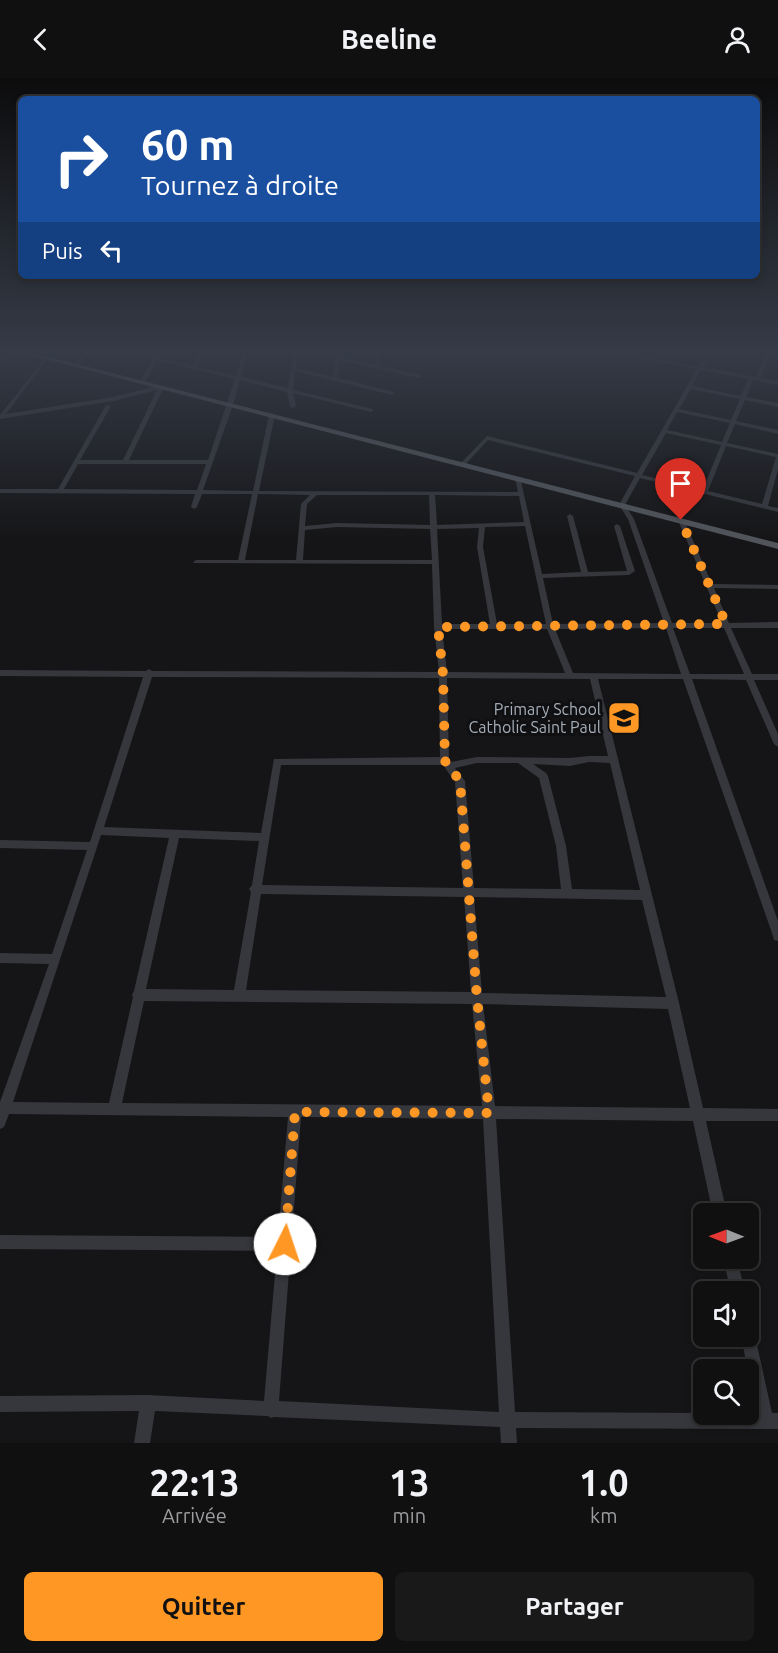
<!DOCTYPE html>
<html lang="fr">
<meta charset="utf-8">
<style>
body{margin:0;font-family:Ubuntu,sans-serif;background:#19191a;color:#f1f3f6;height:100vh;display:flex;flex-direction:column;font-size:22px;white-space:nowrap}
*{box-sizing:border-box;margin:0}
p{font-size:20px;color:#9c9d9f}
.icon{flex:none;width:33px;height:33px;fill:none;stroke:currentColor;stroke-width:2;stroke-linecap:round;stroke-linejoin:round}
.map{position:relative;height:1365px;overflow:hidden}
.details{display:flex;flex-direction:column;background:#101011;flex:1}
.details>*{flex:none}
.hud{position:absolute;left:18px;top:18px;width:742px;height:183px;border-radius:9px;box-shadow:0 3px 9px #0003,0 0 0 2px #303031;background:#1a4fa0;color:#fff;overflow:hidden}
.needle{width:39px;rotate:271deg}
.controls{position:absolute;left:693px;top:1125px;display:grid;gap:12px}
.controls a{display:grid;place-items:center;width:66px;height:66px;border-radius:9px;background:#101011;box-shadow:0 3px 9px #0003,0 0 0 2px #303031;font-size:30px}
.pin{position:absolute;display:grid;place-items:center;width:51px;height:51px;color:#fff;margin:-62px -26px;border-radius:50% 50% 50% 0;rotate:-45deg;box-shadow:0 0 6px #0007}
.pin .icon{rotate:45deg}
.me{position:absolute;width:66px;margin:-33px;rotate:4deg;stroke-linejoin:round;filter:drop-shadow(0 0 4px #0008)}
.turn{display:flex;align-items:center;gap:21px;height:126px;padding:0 24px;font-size:27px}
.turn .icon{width:78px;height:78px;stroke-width:2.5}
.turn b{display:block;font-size:42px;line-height:51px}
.then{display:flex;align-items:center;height:57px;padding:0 24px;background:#0003;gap:12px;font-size:22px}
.eta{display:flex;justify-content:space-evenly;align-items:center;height:102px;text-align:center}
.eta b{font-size:36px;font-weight:600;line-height:42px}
.button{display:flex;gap:12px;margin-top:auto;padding:12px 24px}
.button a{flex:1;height:69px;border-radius:9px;background:#ff9725;color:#111;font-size:24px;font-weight:600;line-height:69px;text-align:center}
.button a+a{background:#19191a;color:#f1f3f6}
header{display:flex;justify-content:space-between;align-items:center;height:78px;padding:0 24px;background:#101011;font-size:27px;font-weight:600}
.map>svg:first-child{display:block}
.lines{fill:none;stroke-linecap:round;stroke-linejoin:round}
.street{fill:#35373c;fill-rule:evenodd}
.primary{fill:#51555b;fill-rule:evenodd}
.route{stroke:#ff9725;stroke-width:10;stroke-dasharray:0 18}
.labels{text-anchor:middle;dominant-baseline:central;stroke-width:6;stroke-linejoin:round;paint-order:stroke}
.poi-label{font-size:16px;fill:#a5aeb8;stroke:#101012;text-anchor:end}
</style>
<header><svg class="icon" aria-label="back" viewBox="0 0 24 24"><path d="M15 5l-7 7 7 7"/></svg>Beeline<svg class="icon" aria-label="person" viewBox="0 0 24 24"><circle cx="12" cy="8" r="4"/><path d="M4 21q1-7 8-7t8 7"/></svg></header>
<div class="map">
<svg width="778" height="1365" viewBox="0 0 778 1365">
<rect width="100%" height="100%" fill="#151517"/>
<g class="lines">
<g class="street">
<path d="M17 272 21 273 0 284V281Z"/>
<path d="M86 272H90L79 288H75V287Z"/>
<path d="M119 272H126L154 278 158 272H162L158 280 193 288 200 272H204L197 289 236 298 244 272H248L241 299 288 310 294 272H298L296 290 333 299 336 272H340V279L375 287 376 272H380V288L421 297 422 298 419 300 339 282 338 300 394 314V316L392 317 295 293 293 312 373 331V333L371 334 293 315 296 328 293 330 290 328 287 314 240 302 233 327 203 412 253 413 269 337 272 335 275 337 259 413 518 414 515 400 520 399 542 496 581 494 567 438 570 436 573 438 588 494 627 493 614 448 617 446 620 448 635 493 629 497 543 500 553 546 664 545 628 441 619 427 635 398 488 362 465 387H461V385L487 358 637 395 697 291 601 273 599 272H607L698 289 708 272H712L703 289 756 299 765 278 772 272H777L769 279 761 300 778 303V307L753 302 746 319 778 325V329L745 322 736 343 778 352V356L735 346 727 365 778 376V391L768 428 778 430V434L640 400 625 427 634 441 672 545H722L678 442 679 441 684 442 712 506 778 507V511L714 510 729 545 778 544V550H731L752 596H778V602H754L778 656V669L774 666 746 602 692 601 778 843V863L774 862 773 858 683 601H598L679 925 703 1030 778 1031V1043H706L727 1136H713L693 1043 496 1041 515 1334 704 1335V1336H748V1335H756L741 1258H748V1251L753 1253 755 1258 772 1335H778V1351L516 1350 517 1365H501L500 1349 274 1339 271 1340 268 1338 155 1333 150 1365H134L139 1333 0 1334V1318L148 1317 264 1323 277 1173 0 1171V1157L278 1159 288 1039 9 1036 4 1049 0 1051V1024L49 886 0 885V875L52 876 87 772 0 770V762L90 764 143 599 0 598V592L146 593 149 591 152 593 439 594 434 549 432 486 194 485 193 484 196 482H238L252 416H202L197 429 194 431 191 429 195 416 0 415V411H58L106 327 111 328 80 382H123L157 312 113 323 0 341V337L46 279 48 280 6 336 113 319 161 307 164 309 129 382H208L235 301 157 282 145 305H141L140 304 153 281 119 273ZM701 292 748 301 741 318 692 308ZM691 311 740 321 731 342 679 331ZM677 334 730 345 722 364 667 352ZM666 355 721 367 703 411 642 397ZM726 368 776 379 762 426 708 413ZM78 386H206L197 412 64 411ZM258 416 310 417 301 426 296 482H245ZM317 417H429L430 447 337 445 305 448 307 426ZM435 417 519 418 524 444 437 447ZM525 448 546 546H497L483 469 485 449ZM337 449 430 451 432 482H303L305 452ZM479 450 477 469 490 546H442L437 451ZM666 550 681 596 573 595 555 551ZM673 550H724L744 596H690ZM442 551H547L565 595 447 594ZM152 599 439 600 440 679 274 681 261 755 104 749ZM447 600 590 601 608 678H589L570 680 477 679 451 684 449 682ZM589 684 610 685 640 812 572 811 566 768 548 698 546 695 533 686 570 688ZM477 685H518L539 700 556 768 561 811 474 810 465 703 455 690ZM281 687H443L455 704 463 810 262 807ZM101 757 169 760 134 913 132 917 133 919 109 1025 13 1024ZM179 760 259 763 252 807 249 811 251 814 234 912 146 911ZM261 816 464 819 471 914 246 912ZM474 819 642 822 666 919 482 915ZM144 923 472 926 482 1028 122 1025ZM483 926 668 931 690 1030 495 1028ZM301 1039 483 1041 499 1334 279 1323Z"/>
<path d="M723 1180H737L745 1214H731Z"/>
</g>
<path class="primary" d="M10 272H22L778 465V471Z"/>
</g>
<linearGradient id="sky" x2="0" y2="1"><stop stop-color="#0c0c0d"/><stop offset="0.59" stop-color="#353b47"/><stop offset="1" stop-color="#353b47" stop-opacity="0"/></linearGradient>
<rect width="778" height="463" fill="url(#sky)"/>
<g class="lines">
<path class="route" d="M285 1166 295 1034 489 1035 477 920 460 703 445 683 443 596 438 549 726 546 681 442"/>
</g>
<defs>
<g id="school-square" transform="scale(1.725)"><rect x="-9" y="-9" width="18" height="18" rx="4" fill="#ff9725" stroke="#101012"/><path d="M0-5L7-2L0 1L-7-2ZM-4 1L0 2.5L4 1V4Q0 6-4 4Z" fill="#111"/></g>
</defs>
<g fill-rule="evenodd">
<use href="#school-square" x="624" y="640"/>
</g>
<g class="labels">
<g class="poi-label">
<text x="601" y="631">Primary School<tspan x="601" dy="18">Catholic Saint Paul</tspan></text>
</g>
</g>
</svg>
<div class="controls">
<a><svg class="needle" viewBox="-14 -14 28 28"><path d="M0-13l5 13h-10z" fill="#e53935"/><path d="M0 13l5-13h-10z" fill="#9c9d9f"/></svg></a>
<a><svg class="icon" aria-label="sound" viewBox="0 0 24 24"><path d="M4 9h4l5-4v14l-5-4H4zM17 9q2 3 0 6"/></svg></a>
<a><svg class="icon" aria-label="search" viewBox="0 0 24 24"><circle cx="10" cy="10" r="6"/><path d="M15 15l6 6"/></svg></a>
</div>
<div class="pin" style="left:681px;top:442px;background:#d93025"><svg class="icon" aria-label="arrive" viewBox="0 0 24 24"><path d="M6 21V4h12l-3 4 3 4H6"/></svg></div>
<svg class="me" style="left:285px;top:1166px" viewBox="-20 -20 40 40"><circle r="19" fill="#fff"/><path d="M0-13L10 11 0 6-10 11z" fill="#ff9725"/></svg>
<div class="hud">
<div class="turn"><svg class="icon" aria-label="right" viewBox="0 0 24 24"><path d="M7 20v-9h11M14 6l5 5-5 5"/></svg><div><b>60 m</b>Tournez à droite</div></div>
<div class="then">Puis<svg class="icon" aria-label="left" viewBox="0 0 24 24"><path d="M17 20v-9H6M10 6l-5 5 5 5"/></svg></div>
</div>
</div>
<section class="details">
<div class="eta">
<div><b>22:13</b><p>Arrivée</p></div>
<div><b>13</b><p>min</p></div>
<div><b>1.0</b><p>km</p></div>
</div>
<div class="button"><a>Quitter</a><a>Partager</a></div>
</section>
